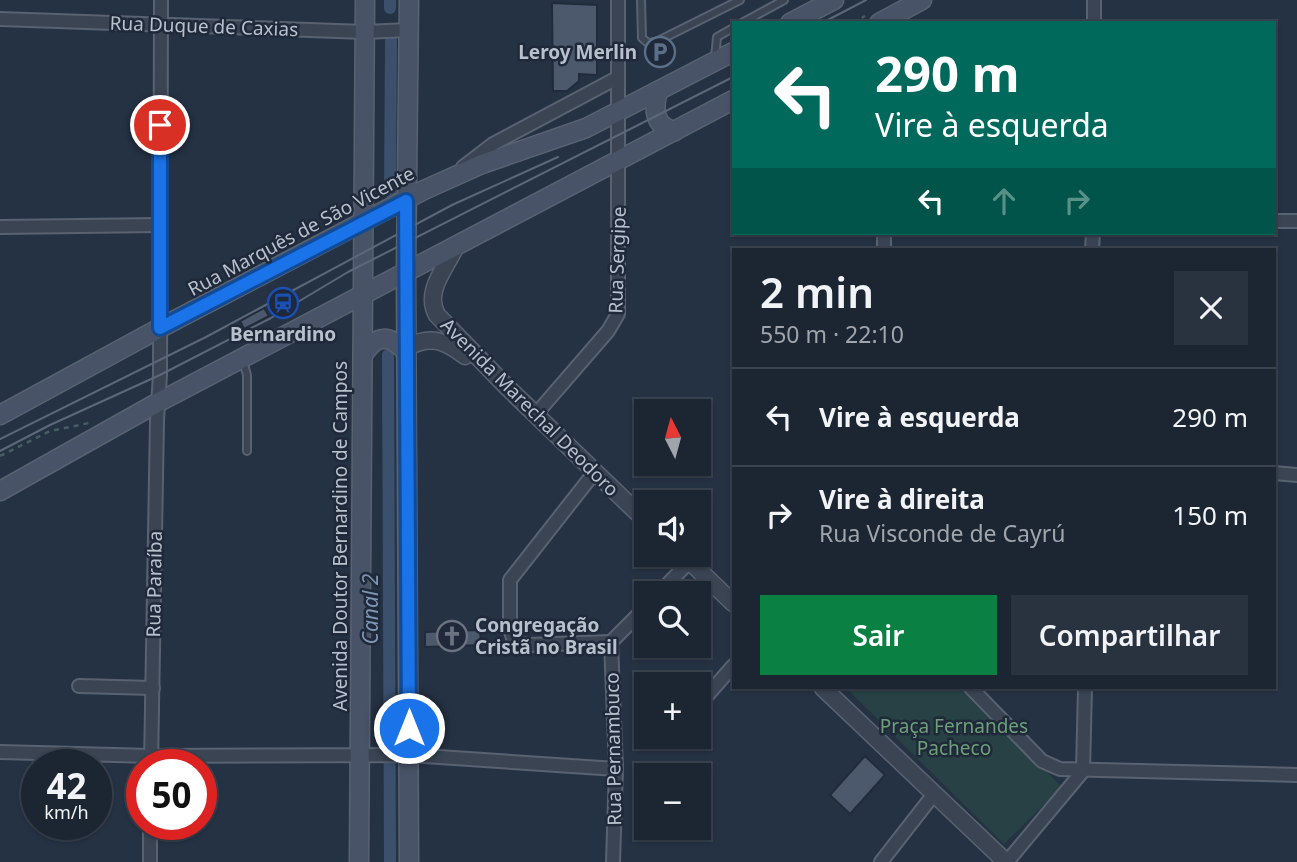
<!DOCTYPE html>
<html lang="pt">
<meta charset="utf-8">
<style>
body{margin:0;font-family:"Noto Sans",sans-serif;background:#29323f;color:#f1f3f6;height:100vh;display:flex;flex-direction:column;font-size:26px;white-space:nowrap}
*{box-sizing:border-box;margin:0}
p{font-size:23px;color:#a0a5ac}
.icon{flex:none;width:38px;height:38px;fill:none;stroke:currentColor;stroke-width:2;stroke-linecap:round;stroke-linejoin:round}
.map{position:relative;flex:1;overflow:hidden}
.drawer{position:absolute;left:732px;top:248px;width:544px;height:441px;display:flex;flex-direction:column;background:#1c2633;border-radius:0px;box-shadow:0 2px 5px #0004,0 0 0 2px #3a434e}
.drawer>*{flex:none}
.hud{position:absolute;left:732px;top:21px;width:544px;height:214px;border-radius:0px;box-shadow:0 2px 5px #0004,0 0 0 2px #3a434e;background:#00695c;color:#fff;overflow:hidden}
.needle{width:46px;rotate:354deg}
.fabs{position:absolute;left:634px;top:399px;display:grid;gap:14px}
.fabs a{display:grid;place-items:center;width:77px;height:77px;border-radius:0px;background:#1c2633;box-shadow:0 2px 5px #0004,0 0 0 2px #3a434e;font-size:35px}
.speed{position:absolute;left:21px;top:749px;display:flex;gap:14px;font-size:35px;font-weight:700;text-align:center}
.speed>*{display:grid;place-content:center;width:91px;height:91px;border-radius:50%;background:#1c2633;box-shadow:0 2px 5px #0004,0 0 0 2px #3a434e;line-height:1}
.speed small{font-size:18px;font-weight:400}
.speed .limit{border:10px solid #d22;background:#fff;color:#111}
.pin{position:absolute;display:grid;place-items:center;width:60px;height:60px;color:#fff;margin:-30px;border:4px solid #fff;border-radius:50%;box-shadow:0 2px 7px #0007}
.me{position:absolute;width:77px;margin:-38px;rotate:0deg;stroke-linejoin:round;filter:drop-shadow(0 0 5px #0008)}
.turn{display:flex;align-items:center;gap:24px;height:147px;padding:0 28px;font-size:32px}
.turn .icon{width:91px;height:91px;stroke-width:2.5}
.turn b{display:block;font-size:49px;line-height:60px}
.lanes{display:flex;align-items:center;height:66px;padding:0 28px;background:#0003;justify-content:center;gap:35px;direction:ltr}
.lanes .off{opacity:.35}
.round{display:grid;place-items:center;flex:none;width:74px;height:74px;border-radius:0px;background:#29323f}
.head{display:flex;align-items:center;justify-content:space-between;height:119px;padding:0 28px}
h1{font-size:42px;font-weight:600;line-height:52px}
.primary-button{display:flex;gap:14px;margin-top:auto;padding:14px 28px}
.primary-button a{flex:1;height:80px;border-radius:0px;background:#0b8043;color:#fff;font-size:28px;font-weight:600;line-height:80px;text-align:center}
.primary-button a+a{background:#29323f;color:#f1f3f6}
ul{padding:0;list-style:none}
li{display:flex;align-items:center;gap:21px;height:98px;padding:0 28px;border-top:2px solid #3a434e}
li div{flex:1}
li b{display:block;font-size:26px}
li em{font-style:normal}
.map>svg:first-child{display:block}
.green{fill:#274145}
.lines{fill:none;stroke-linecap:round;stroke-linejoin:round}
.canal{stroke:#3a506d;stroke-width:12}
.building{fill:#4c596d;stroke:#212b3b;stroke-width:2}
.service-casing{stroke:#586271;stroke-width:10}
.minor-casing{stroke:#586271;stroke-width:16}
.tertiary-casing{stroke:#586271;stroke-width:19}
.secondary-casing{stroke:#586271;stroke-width:21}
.path{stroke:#465e61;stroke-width:2.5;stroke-dasharray:5 5;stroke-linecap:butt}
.service{stroke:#3a4453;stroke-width:6}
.minor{stroke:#3a4453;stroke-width:12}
.tertiary{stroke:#3a4453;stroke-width:16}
.secondary{stroke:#485367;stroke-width:18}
.tram{stroke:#5c687a;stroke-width:2}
.route-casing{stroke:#114b97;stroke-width:18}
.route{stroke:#1a73e8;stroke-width:12}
.labels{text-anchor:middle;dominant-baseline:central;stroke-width:5;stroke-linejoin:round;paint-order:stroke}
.street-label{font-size:19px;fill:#b7c0cd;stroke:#1f2939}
.poi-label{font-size:19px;font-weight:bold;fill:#b7c0cd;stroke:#1f2939;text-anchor:end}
.park-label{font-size:19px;fill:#6d9f79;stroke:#1f2939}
.water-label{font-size:21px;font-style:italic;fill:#7d96b5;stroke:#1f2939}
</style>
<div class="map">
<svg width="1297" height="862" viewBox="0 0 1297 862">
<rect width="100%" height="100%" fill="#253244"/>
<path class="green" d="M846 688H962L1062 787 1004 844Z"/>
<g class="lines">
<g class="canal">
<path d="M390 0V8"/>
<path d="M390 192 391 41"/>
<path d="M388 355 390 862"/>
</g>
</g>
<g class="building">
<path d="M552 3 597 5V75L579 74V81L567 91H553Z"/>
<path d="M264 308 269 316 244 329 240 321Z"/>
<path d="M480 630 481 645 425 647V632Z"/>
<path d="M865 756 885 775 850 814 830 795Z"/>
</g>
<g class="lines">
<g class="service-casing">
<g id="service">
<path d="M641 0 642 38 648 43 656 42 740 0"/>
<path d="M742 23 784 0"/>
<path d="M715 58 717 37 733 28"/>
<path d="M243 361 247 375V451"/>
</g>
</g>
<g class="minor-casing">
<g id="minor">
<path d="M0 19 365 32 408 30"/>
<path d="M1094 23V0"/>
<path d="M463 167 493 144 617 78"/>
<path d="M1274 221H1297"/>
<path d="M0 227 159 225"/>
<path d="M884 250V233"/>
<path d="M1092 250 1093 233"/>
<path d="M537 413 608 331 618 314V0"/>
<path d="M594 473 510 580V629L513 638 518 643 528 645 611 642"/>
<path d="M1274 473 1297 475"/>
<path d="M659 593 690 561"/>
<path d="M79 686 153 688"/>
<path d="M971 688 1042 761 1060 769 1297 775"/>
<path d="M698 706 733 666"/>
<path d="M0 752 152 756 409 755 616 769"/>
<path d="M151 765 157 420 160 375 161 0"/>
<path d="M150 862V824"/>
<path d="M613 862 616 769 611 642 646 607"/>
<path d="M881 862 934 794"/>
<path d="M1007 862 1083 771 1085 688"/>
</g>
</g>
<g class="tertiary-casing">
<g id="tertiary">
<path d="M455 248C445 269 424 292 437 315L506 386 646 521"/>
<path d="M407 347C431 335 444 340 465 356"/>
<path d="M683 555 733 603"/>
<path d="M823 688 1006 862"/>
</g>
</g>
<g class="secondary-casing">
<g id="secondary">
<path d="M409 0 406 273 409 862"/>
<path d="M790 23 834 0"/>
<path d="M879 23 922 0"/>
<path d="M658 91C653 109 654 127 675 131"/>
<path d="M363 355C377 334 389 334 406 352"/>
<path d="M0 415 160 328 424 190 482 164 586 128 733 52"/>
<path d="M0 491 157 403 733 100"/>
<path d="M359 862 365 0"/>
</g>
</g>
<g class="path">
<path d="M853 23 865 16"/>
<path d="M0 456 50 431 89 423"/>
</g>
<use href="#service" class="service"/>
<use href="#minor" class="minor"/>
<use href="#tertiary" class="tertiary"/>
<use href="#secondary" class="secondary"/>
<g class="tram">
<path d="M822 23 866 0"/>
<path d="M0 439 206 337 452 205 558 157"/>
<path d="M0 451 50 425 160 375 271 318 348 272 733 77"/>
</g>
</g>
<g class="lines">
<g class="route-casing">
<path id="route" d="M160 125V328L406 201 409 728"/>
</g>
<use href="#route" class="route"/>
</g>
<defs>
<g id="parking-ring" transform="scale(1.575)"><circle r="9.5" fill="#1f2939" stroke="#5c6f8a" stroke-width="1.5"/><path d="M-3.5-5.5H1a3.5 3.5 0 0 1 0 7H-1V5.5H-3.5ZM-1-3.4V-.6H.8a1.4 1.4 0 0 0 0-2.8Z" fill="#5c6f8a"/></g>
<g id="station-ring" transform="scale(1.575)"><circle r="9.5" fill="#1f2939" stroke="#1a4fb4" stroke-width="1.5"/><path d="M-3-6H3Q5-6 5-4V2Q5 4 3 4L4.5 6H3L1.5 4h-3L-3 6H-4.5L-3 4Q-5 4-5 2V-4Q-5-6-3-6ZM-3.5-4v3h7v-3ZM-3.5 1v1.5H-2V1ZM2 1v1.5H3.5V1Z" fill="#1a4fb4"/></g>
<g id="church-ring" transform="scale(1.575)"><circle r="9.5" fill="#1f2939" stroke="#6b7280" stroke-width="1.5"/><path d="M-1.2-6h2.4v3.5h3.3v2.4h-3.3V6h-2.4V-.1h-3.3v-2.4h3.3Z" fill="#6b7280"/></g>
</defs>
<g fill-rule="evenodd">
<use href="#parking-ring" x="660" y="52"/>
<use href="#station-ring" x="283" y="303"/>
<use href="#church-ring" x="452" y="636"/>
</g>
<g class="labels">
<g class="street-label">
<text transform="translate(204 26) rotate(2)">Rua Duque de Caxias</text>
<text transform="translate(301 231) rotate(-28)">Rua Marquês de São Vicente</text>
<text transform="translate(617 260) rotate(-88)">Rua Sergipe</text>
<text transform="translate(530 407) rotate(45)">Avenida Marechal Deodoro</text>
<text transform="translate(340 536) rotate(-90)">Avenida Doutor Bernardino de Campos</text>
<text transform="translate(154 584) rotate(-89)">Rua Paraíba</text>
<text transform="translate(613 749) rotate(-91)">Rua Pernambuco</text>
</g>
<g class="poi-label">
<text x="637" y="52">Leroy Merlin</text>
<text x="283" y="334" text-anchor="middle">Bernardino</text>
<text x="475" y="625" text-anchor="start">Congregação<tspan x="475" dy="22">Cristã no Brasil</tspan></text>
</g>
<g class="park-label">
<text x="954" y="726">Praça Fernandes<tspan x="954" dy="22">Pacheco</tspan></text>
</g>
<g class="water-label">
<text transform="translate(370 609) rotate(-90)">Canal 2</text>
</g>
</g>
</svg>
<div class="fabs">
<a><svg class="needle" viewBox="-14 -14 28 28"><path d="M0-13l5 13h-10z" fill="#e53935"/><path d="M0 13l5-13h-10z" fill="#a0a5ac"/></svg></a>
<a><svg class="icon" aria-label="sound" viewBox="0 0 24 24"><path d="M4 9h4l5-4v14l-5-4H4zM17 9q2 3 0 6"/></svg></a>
<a><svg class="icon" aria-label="search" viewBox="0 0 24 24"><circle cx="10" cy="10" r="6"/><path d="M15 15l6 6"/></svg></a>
<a>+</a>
<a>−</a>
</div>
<div class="speed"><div>42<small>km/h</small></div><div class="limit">50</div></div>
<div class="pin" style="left:160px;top:125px;background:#d93025"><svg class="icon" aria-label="arrive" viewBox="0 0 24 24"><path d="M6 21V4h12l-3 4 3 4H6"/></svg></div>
<svg class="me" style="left:409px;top:728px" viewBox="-20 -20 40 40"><circle r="17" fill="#1a73e8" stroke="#fff" stroke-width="3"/><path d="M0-11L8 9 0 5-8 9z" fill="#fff"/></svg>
<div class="hud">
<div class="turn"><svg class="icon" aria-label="left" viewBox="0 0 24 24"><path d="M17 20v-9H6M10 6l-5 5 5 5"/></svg><div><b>290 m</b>Vire à esquerda</div></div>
<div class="lanes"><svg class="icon" aria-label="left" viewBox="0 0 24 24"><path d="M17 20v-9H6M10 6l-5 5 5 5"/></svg><svg class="icon off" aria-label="ahead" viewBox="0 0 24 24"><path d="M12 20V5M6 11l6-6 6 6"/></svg><svg class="icon off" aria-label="right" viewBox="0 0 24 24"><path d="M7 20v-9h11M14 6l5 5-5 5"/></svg></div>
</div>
<section class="drawer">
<div class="head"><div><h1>2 min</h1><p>550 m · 22:10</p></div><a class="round"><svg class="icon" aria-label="close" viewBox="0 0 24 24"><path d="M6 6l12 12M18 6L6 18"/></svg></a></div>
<ul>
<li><svg class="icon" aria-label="left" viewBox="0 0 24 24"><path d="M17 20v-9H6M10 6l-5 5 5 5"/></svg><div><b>Vire à esquerda</b></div><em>290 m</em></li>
<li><svg class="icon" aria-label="right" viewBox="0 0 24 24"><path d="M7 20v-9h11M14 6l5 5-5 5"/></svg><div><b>Vire à direita</b><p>Rua Visconde de Cayrú</p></div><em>150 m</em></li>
</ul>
<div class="primary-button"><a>Sair</a><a>Compartilhar</a></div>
</section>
</div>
